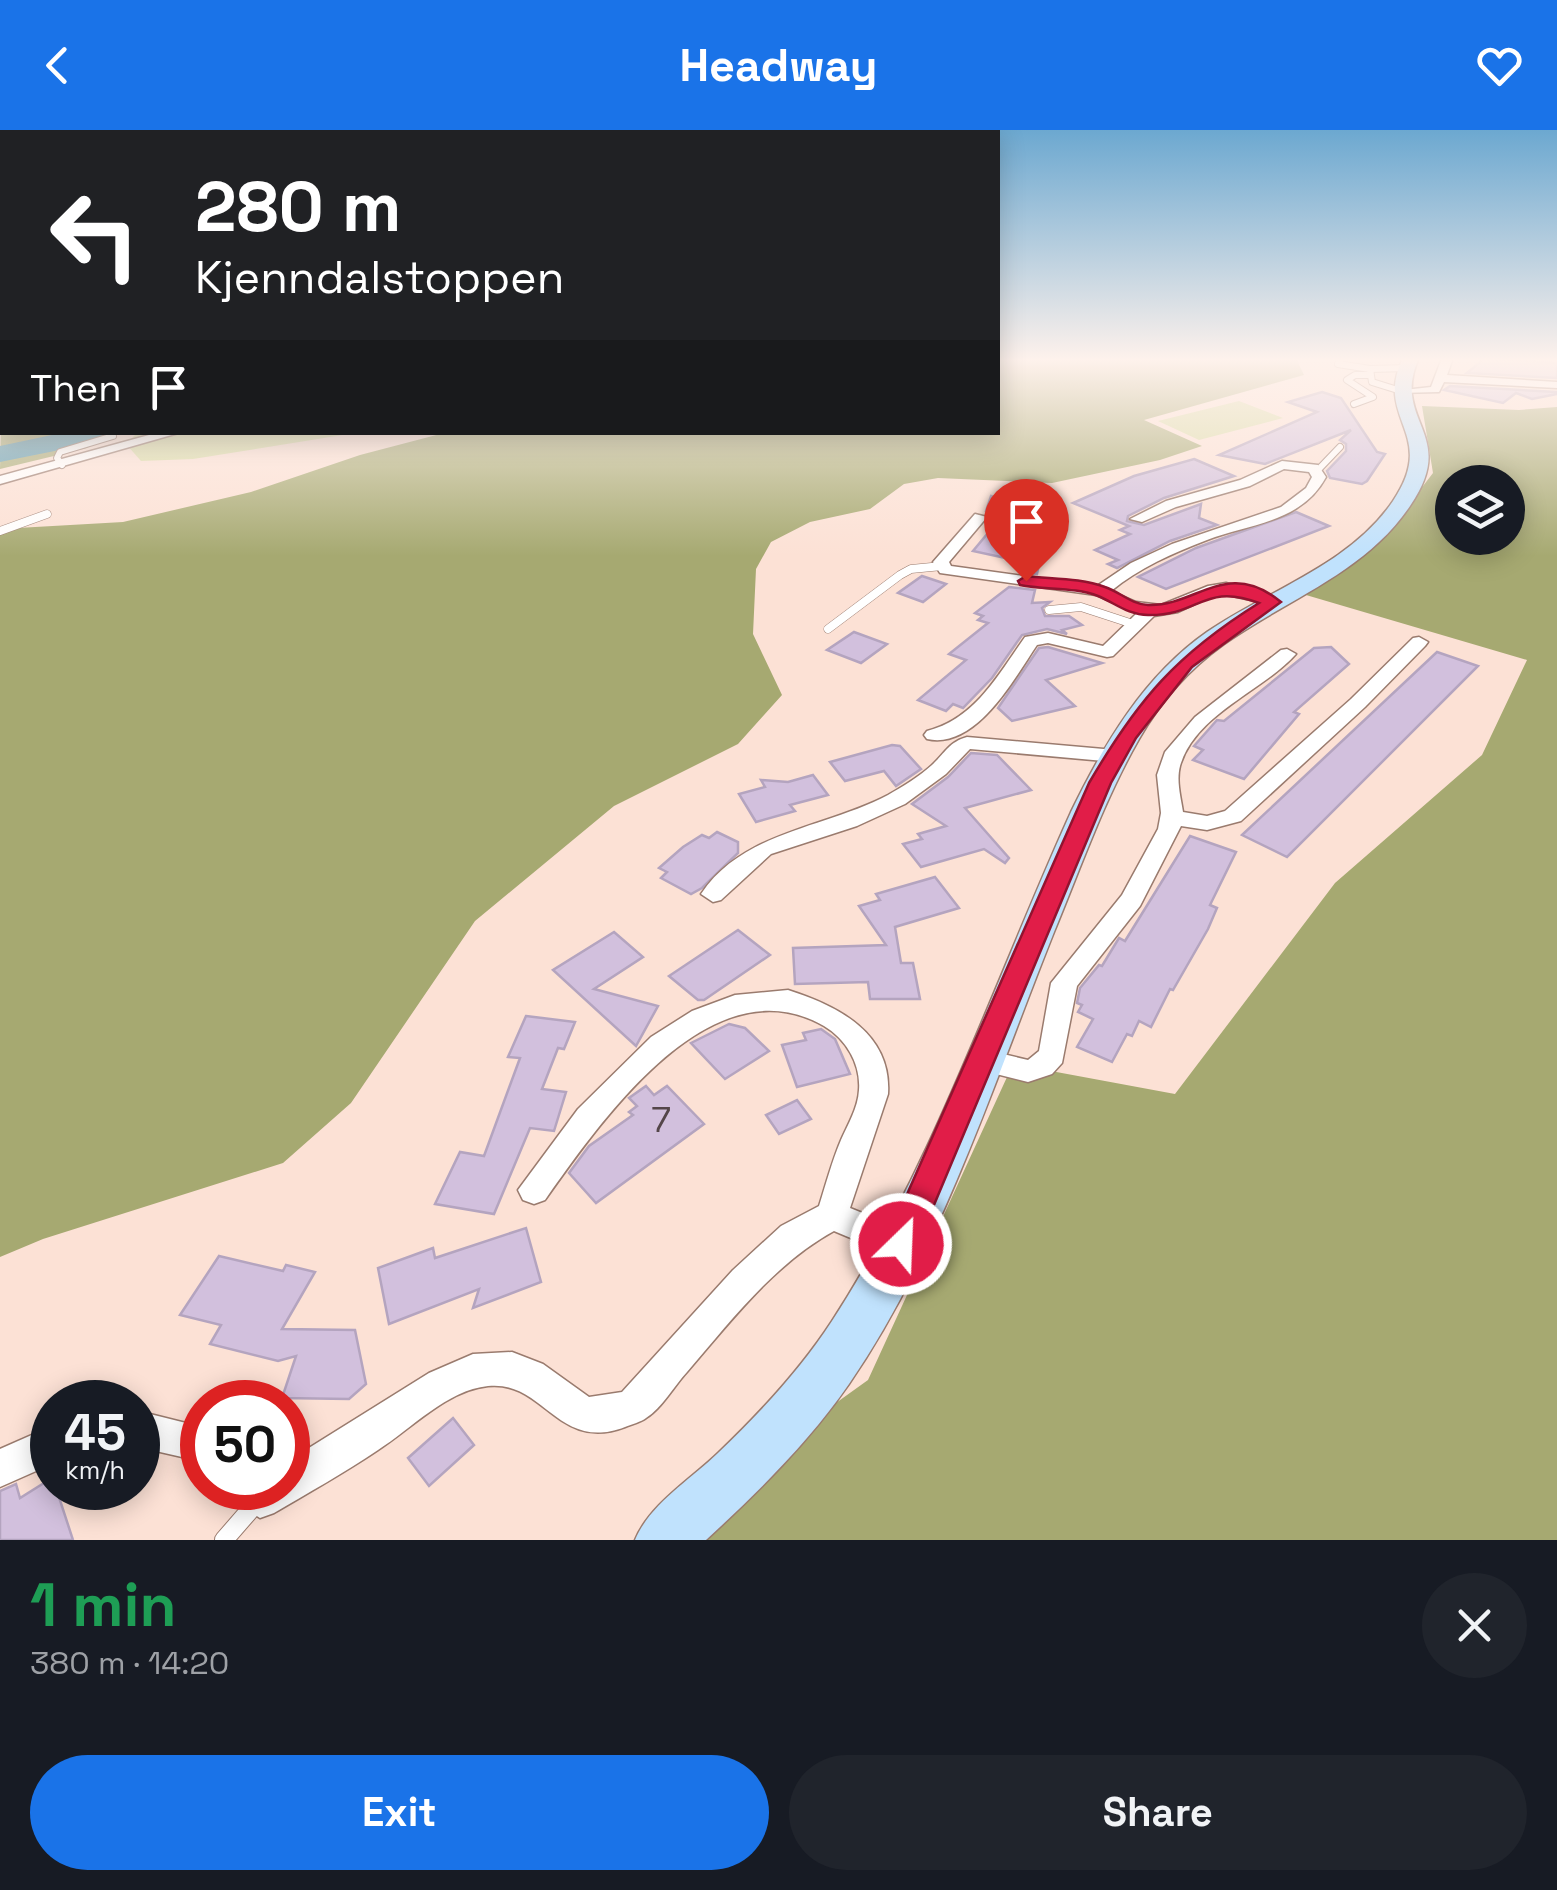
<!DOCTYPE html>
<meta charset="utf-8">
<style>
body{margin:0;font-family:"Space Grotesk",sans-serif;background:#20242c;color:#f1f3f6;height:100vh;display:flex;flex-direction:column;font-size:38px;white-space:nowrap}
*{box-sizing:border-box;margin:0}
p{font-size:32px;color:#9ea1a6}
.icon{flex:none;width:55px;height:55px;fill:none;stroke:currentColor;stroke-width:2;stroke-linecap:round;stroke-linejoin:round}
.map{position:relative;height:1410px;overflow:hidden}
.details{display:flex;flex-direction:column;background:#171b24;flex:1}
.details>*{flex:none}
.banner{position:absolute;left:0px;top:0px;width:1000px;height:305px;box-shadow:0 5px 25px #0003;background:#202124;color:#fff;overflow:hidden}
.buttons{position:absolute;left:1435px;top:335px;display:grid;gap:20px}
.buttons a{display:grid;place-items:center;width:90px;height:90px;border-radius:50%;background:#171b24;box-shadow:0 5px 25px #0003;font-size:50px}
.speed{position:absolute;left:30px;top:1250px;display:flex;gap:20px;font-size:50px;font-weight:700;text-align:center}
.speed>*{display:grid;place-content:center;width:130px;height:130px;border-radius:50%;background:#171b24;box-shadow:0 5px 25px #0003;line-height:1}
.speed small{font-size:25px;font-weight:400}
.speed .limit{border:15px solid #d22;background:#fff;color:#111}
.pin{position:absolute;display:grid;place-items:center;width:85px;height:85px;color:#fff;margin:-102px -42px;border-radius:50% 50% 50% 0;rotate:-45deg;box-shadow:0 0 10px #0007}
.pin .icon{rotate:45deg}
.me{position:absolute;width:110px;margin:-55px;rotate:24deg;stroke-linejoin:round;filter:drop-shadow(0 0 8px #0008)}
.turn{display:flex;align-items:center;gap:35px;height:210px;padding:0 30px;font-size:45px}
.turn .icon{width:130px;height:130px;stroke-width:2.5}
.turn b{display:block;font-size:70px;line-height:85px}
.then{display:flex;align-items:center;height:95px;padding:0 30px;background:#0003;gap:20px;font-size:38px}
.round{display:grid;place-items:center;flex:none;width:105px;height:105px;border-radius:52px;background:#20242c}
.head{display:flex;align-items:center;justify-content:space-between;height:170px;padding:0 30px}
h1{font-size:60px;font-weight:700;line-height:75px;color:#1e9e55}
.cta{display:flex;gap:20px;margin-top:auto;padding:20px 30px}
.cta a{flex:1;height:115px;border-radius:60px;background:#1a73e8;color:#fff;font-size:40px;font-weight:700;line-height:115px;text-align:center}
.cta a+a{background:#20242c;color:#f1f3f6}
header{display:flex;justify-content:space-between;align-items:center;height:130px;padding:0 30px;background:#1a73e8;color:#fff;font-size:45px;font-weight:700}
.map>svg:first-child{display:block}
.green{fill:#d8dba4}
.forest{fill:#a6a971;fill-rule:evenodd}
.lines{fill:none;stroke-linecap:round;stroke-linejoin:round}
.river{fill:#5396ac;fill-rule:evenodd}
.building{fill:#d2c0dd;stroke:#b4a4bf;stroke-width:2.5}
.lane-far2-casing{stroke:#9a7b6e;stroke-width:8}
.lane-far1-casing{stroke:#9a7b6e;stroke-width:9}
.lane-casing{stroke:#9a7b6e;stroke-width:20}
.street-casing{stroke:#9a7b6e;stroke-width:3}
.secondary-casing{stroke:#9a7b6e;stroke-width:3}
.lane-far2{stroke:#fff;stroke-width:6}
.lane-far1{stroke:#fff;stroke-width:8}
.lane{stroke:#fff;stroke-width:18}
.street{fill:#fff;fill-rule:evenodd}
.secondary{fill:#c0e2fd;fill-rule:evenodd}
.route{fill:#e11d48;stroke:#92132f;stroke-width:2.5}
.labels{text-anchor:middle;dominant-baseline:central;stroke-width:8;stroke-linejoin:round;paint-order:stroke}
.near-number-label{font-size:35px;fill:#544649}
</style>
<header><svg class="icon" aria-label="back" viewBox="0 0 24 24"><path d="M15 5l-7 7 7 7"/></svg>Headway<svg class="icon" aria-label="heart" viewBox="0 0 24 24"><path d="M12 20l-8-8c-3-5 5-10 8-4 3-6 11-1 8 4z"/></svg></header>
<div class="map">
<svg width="1557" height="1410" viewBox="0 0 1557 1410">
<rect width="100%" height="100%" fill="#fce1d5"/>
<g class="green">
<path d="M1239 271 1283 288 1199 310 1158 291Z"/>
<path d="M137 303H355L193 329 141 331 126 314Z"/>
</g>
<g class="forest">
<path d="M998 228H1296L1304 245 1144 290 1202 316 1160 330 1052 353 938 348 904 354 870 379 810 392 771 412 756 439 753 504 782 565 738 614 614 676 475 791 351 973 283 1033 43 1109 0 1127V399L123 392 251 362 360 325 444 303 998 302Z"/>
<path d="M2 243V302L112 303 87 318 0 339Z"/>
<path d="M1422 276 1519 280 1557 277V1410H645L868 1250 1013 934 1175 964 1335 753 1482 625 1527 530 1306 465 1380 412 1433 343ZM1452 352H1508V408H1452Z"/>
</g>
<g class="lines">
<path class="river" d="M66 302H122L109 310 0 332V316Z"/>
</g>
<g class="building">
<path d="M1485 228 1557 233V248L1467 243Z"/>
<path d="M1450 256 1557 262V264L1532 269 1516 263 1503 273 1444 260Z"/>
<path d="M1322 262 1341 268 1377 322 1385 324 1367 351 1362 354 1330 348 1327 341 1346 321V314L1340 310 1351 300 1265 334 1219 325 1317 282 1288 272Z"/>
<path d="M1194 329 1234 346 1164 368 1128 386 1127 391 1144 395 1201 374 1199 388 1217 395 1170 411 1117 438 1108 434 1118 430 1095 420 1130 404 1120 400 1129 396 1073 373 1134 346Z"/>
<path d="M991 366 1055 388 1058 412 986 381Z"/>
<path d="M1296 382 1329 396 1166 459 1138 447 1196 418Z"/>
<path d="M993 397 1039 434 1037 444 1028 443 1038 435 973 421Z"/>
<path d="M922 446 946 454 923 472 898 463Z"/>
<path d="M1009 457 1035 460 1032 473 1050 472 1042 478 1045 486H1069L1082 495 1062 500 1067 504 1047 499 1022 505 992 548 963 578 953 574 946 581 918 570 966 530 949 524 988 493 978 490 983 486 975 483Z"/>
<path d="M854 502 887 514 861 533 827 520Z"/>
<path d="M1048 517 1102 533 1046 550 1075 576 1012 591 998 578 1039 518Z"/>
<path d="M1331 517 1349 534 1294 582 1299 584 1244 649 1193 630 1203 620 1194 616 1217 590 1224 591 1314 518Z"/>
<path d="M1437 522 1478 536 1287 727 1242 705Z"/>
<path d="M892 615 900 616 921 639 896 656 884 641 845 651 830 632Z"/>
<path d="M971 623 997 625 1031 660 965 678 1009 728 1005 733 984 719 921 737 903 714 922 709 918 704 946 696 912 674 948 647Z"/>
<path d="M813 645 828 665 790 675 795 681 756 692 739 664 765 657 761 650 788 652Z"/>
<path d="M717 702 738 712V723L702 758 691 764 661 748 667 742 659 738 683 717 702 705 709 708Z"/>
<path d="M1190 706 1236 722 1210 775 1217 778 1208 799 1173 860 1170 859 1151 897 1139 891 1132 906 1127 904 1112 932 1077 917 1093 889 1078 882 1082 875 1077 873 1080 858 1099 835 1102 836 1119 808 1125 811Z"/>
<path d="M935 747 959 778 895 797 901 833H913L920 869H870L868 852 795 854 793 818 886 815 859 776 880 770 876 764Z"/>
<path d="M738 800 770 825 704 870H698L669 846Z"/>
<path d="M614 802 643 827 594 859 658 876 636 916 553 840Z"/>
<path d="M526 886 575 892 564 919 558 918 542 959 566 962 554 1001 530 998 494 1084 435 1074 460 1022 484 1026 520 928 508 927Z"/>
<path d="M729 894 745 898 769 921 725 949 691 913Z"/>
<path d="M821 899 835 909 850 944 797 957 782 915 806 910 803 903Z"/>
<path d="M646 956 654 965 667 956 704 994 596 1073 569 1043 589 1016 633 985 629 982 637 976 629 968Z"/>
<path d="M797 970 811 989 779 1004 766 985Z"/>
<path d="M526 1098 541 1152 473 1178 479 1159 389 1194 378 1138 433 1118 435 1128Z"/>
<path d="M219 1126 283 1141 286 1135 315 1142 282 1199 355 1200 366 1254 349 1269 282 1268 296 1226 278 1231 210 1214 221 1195 180 1185Z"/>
<path d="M453 1288 474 1315 429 1356 408 1328Z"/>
<path d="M52 1348V1358H56L73 1410H0V1361L16 1354 20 1368Z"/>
</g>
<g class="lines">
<g class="lane-far2-casing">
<g id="lane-far2">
<path d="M1340 229 1338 234 1370 239 1372 252 1401 261"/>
<path d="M1370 239 1407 238"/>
<path d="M1354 274 1373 267 1347 250 1355 245H1368"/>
<path d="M62 335 57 328 60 322 113 306"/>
<path d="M1317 341 1340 317"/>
</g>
</g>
<g class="lane-far1-casing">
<g id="lane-far1">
<path d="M0 401 47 384"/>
<path d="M1049 480 1081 477 1136 495"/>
<path d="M828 499 900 445 911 439 942 436"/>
</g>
</g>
<g class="lane-casing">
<path id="lane" d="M224 1410 257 1372"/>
</g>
<g class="street-casing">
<g id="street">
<path d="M1442 228H1453L1447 245 1557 252V258L1444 252 1439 262 1397 263 1395 261 1431 257Z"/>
<path d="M160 302H182L0 354V346Z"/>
<path d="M1282 331 1318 335 1326 347C1301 393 1251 393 1207 410 1173 423 1139 438 1111 461L1136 472 1161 475 1208 456 1226 453 1278 468V476L1219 463 1178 482 1154 486 1113 526 1107 527 1048 513 1037 515C1014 549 976 620 927 609L924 605 927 601C975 589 998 545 1025 507L1048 503 1103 516 1137 483 1096 465 940 443 933 432 975 384 987 387 949 432 951 436 1097 456 1131 433 1172 414 1281 377 1306 358 1312 347 1309 342 1284 339 1250 356 1176 377 1142 392 1130 389 1166 371 1240 350Z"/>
<path d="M1419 507 1428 512 1425 516 1365 577 1241 691 1207 700 1181 696 1140 776 1077 856 1062 933 1052 944 1028 952 972 938 968 930 972 922 982 919 1028 930 1039 921 1051 853 1122 765 1158 699 1161 683 1157 645 1165 622 1195 587 1281 520 1287 519 1296 524C1263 561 1195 584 1180 636 1176 651 1181 668 1183 682L1207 686 1225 681 1351 569 1413 508Z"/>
<path d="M967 607 1115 620 1125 626 1115 632 970 619 946 644 905 674 857 696 771 724 721 770 713 772 701 764C743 701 826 698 888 665 902 657 920 646 932 635 945 623 949 612 967 607Z"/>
<path d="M788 860C838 876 892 903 888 964L850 1078 912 1103 917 1114 912 1125 901 1129 834 1101C774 1134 731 1191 687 1242 674 1256 662 1278 646 1288 641 1292 632 1294 625 1297 558 1323 544 1250 488 1256 447 1260 411 1299 378 1320 344 1343 308 1363 274 1383L260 1388 234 1372 229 1358H288V1331L429 1243 473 1224 512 1222 543 1234 589 1267 622 1262 733 1140 781 1096 819 1076C826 1054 832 1031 841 1010 848 994 858 978 859 960 861 934 846 909 824 896 711 831 601 991 545 1070L534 1074 523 1070 518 1060 578 979 651 907 692 881 735 865Z"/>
<path d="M138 1281 202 1297V1338L182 1327 138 1317Z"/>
<path d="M52 1296V1334L0 1357V1319Z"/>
</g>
</g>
<g class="secondary-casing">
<path id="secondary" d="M1403 228H1419C1390 292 1460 303 1410 376 1365 443 1287 469 1224 514 1189 539 1160 572 1139 609 1104 670 1081 737 1054 802 993 954 942 1118 849 1254 809 1312 758 1362 706 1410H635C650 1374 690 1350 718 1323 760 1283 800 1240 832 1191 934 1034 994 852 1071 682 1104 614 1144 546 1207 502 1268 460 1350 435 1393 371 1439 303 1373 290 1403 228Z"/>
</g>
<use href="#lane-far2" class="lane-far2"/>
<use href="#lane-far1" class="lane-far1"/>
<use href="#lane" class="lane"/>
<use href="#street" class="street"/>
<use href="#secondary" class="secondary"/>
</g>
<linearGradient id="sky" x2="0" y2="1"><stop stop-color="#6ca8d0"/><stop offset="0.54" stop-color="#fef2ec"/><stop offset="1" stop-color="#fef2ec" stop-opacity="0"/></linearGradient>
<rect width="1557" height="426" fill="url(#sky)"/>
<path class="route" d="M1026 446C1051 449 1081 448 1105 457 1120 462 1131 474 1148 475 1196 477 1227 427 1281 472L1192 537 1136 608 1111 653 913 1125 901 1129 890 1125 885 1114 1089 653C1138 569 1177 524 1259 473 1204 452 1200 486 1148 485 1128 485 1115 473 1098 466 1075 457 1045 460 1020 455L1018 451Z"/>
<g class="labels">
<g class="near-number-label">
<text x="661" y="990">7</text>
</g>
</g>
</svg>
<div class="buttons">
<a><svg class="icon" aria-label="layers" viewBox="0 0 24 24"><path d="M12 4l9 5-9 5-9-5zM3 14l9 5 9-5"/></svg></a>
</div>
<div class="speed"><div>45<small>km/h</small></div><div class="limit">50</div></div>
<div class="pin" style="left:1026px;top:451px;background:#d93025"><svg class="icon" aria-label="arrive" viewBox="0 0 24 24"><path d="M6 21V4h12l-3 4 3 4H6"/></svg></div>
<svg class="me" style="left:901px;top:1114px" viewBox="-20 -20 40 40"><circle r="17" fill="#e11d48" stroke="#fff" stroke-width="3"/><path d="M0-11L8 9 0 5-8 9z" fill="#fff"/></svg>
<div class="banner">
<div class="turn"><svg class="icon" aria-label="left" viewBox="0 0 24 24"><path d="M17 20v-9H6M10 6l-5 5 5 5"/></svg><div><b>280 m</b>Kjenndalstoppen</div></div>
<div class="then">Then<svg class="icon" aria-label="arrive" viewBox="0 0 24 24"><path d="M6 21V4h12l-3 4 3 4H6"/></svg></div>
</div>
</div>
<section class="details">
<div class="head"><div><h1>1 min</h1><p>380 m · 14:20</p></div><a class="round"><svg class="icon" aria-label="close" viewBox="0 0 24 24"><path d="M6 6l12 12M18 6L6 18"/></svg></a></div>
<div class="cta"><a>Exit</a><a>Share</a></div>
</section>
